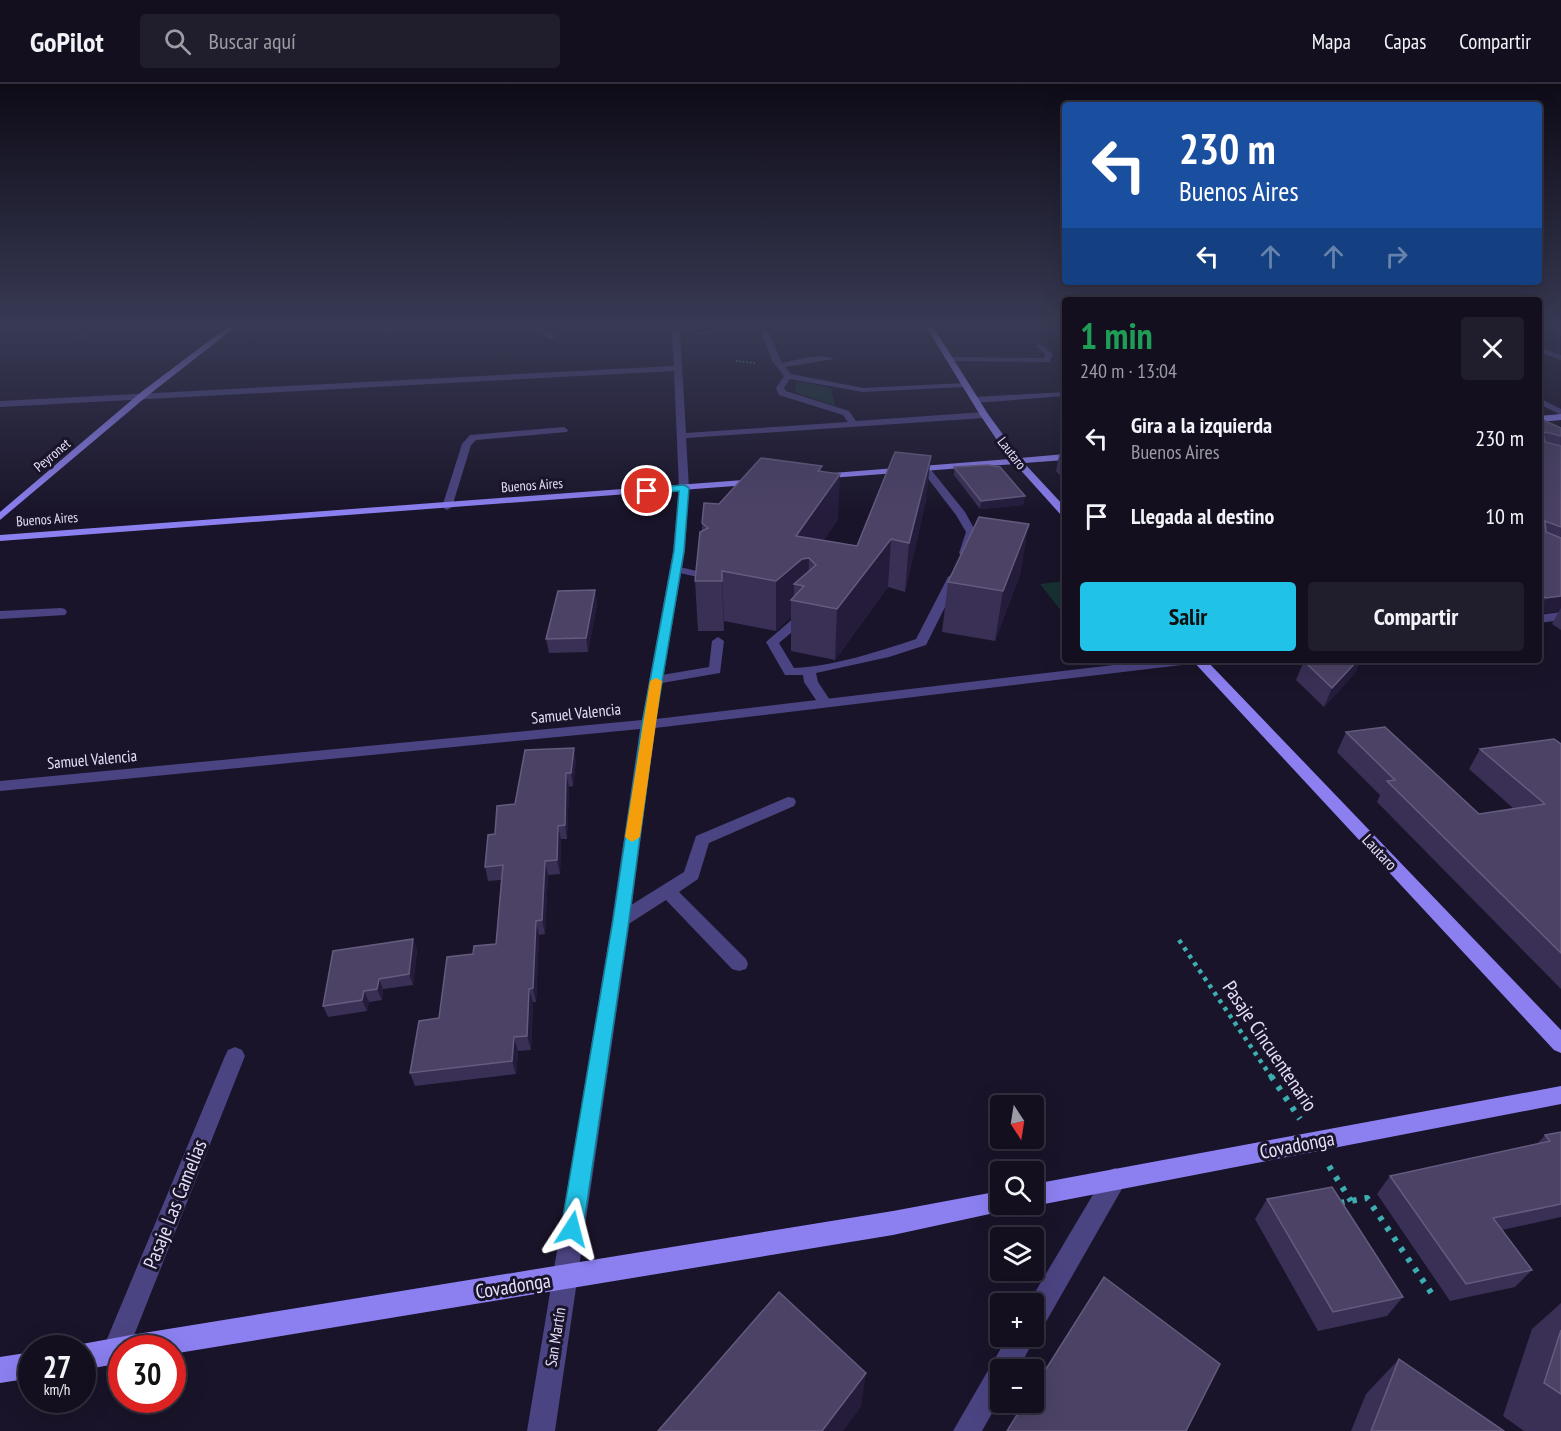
<!DOCTYPE html>
<html lang="es">
<meta charset="utf-8">
<style>
body{margin:0;font-family:"PT Sans Narrow",sans-serif;background:#201d2c;color:#f1f3f6;height:100vh;display:flex;flex-direction:column;font-size:22px;white-space:nowrap}
*{box-sizing:border-box;margin:0}
p{font-size:20px;color:#9d9ca4}
.icon{flex:none;width:33px;height:33px;fill:none;stroke:currentColor;stroke-width:2;stroke-linecap:round;stroke-linejoin:round}
.map{position:relative;flex:1;overflow:hidden}
.drawer{position:absolute;left:1062px;top:213px;width:480px;height:366px;display:flex;flex-direction:column;background:#130f1f;border-radius:6px;box-shadow:0 6px 24px #0002,0 0 0 2px #322f3d}
.drawer>*{flex:none}
.banner{position:absolute;left:1062px;top:18px;width:480px;height:183px;border-radius:6px;box-shadow:0 6px 24px #0002,0 0 0 2px #322f3d;background:#1a4fa0;color:#fff;overflow:hidden}
.needle{width:39px;rotate:168deg}
.fabs{position:absolute;left:990px;top:1011px;display:grid;gap:12px}
.fabs a{display:grid;place-items:center;width:54px;height:54px;border-radius:6px;background:#130f1f;box-shadow:0 6px 24px #0002,0 0 0 2px #322f3d;font-size:30px}
.speed{position:absolute;left:18px;top:1251px;display:flex;gap:12px;font-size:30px;font-weight:700;text-align:center}
.speed>*{display:grid;place-content:center;width:78px;height:78px;border-radius:50%;background:#130f1f;box-shadow:0 6px 24px #0002,0 0 0 2px #322f3d;line-height:1}
.speed small{font-size:15px;font-weight:400}
.speed .limit{border:9px solid #d22;background:#fff;color:#111}
.pin{position:absolute;display:grid;place-items:center;width:51px;height:51px;color:#fff;margin:-26px;border:3px solid #fff;border-radius:50%;box-shadow:0 2px 6px #0007}
.me{position:absolute;width:66px;margin:-33px;rotate:9deg;stroke-linejoin:round;filter:drop-shadow(0 0 4px #0008)}
.turn{display:flex;align-items:center;gap:21px;height:126px;padding:0 18px;font-size:27px}
.turn .icon{width:78px;height:78px;stroke-width:2.5}
.turn b{display:block;font-size:42px;line-height:51px}
.lanes{display:flex;align-items:center;height:57px;padding:0 18px;background:#0003;justify-content:center;gap:30px;direction:ltr}
.lanes .off{opacity:.35}
.round{display:grid;place-items:center;flex:none;width:63px;height:63px;border-radius:6px;background:#201d2c}
.head{display:flex;align-items:center;justify-content:space-between;height:102px;padding:0 18px}
h1{font-size:36px;font-weight:700;line-height:45px;color:#1e9e55}
.cta{display:flex;gap:12px;margin-top:auto;padding:12px 18px}
.cta a{flex:1;height:69px;border-radius:6px;background:#20c2e7;color:#111;font-size:24px;font-weight:700;line-height:69px;text-align:center}
.cta a+a{background:#201d2c;color:#f1f3f6}
ul{padding:0;list-style:none}
li{display:flex;align-items:center;gap:18px;height:78px;padding:0 18px}
li div{flex:1}
li b{display:block;font-size:22px}
li em{font-style:normal}
header{display:flex;align-items:center;gap:36px;box-sizing:border-box;height:84px;padding:0 30px;background:#130f1f;border-bottom:2px solid #322f3d}
header strong{font-size:28px}
nav{display:flex;gap:33px;margin-inline-start:auto;font-size:21px}
.search{width:420px;height:54px;background:#201d2c;display:flex;align-items:center;gap:15px;box-sizing:border-box;padding:0 21px;border-radius:6px;color:#9d9ca4;font-size:22px}
.map>svg:first-child{display:block}
.green{fill:#173132}
.lines{fill:none;stroke-linecap:round;stroke-linejoin:round}
.stream{fill:#112044;fill-rule:evenodd}
.path-far2{stroke:#3eadb0;stroke-width:2;stroke-dasharray:1.5 2;stroke-linecap:butt}
.path-far1{stroke:#3eadb0;stroke-width:4.5;stroke-dasharray:4 5;stroke-linecap:butt}
.path{stroke:#3eadb0;stroke-width:6;stroke-dasharray:4.5 8;stroke-linecap:butt}
.lane{fill:#4b4482;fill-rule:evenodd}
.street{fill:#4b4482;fill-rule:evenodd}
.secondary{fill:#8c80f1;fill-rule:evenodd}
.wall{fill:#3a2f55}
.shaded-wall{fill:#251c3c}
.building{fill:#4c4266;stroke:#645b7e;stroke-width:1.5}
.route{fill:#20c2e7;stroke:#157e96;stroke-width:1.5}
.slow{fill:#f59e0b}
.labels{text-anchor:middle;dominant-baseline:central;stroke-width:6;stroke-linejoin:round;paint-order:stroke}
.far-street-label{font-size:14px;fill:#e5dffb;stroke:#191429}
.street-label{font-size:16px;fill:#e5dffb;stroke:#191429}
.near-street-label{font-size:20px;fill:#e5dffb;stroke:#191429}
</style>
<header>
<strong>GoPilot</strong>
<div class="search"><svg class="icon" aria-label="search" viewBox="0 0 24 24"><circle cx="10" cy="10" r="6"/><path d="M15 15l6 6"/></svg>Buscar aquí</div>
<nav><a>Mapa</a><a>Capas</a><a>Compartir</a></nav>
</header>
<div class="map">
<svg width="1561" height="1347" viewBox="0 0 1561 1347">
<rect width="100%" height="100%" fill="#191429"/>
<g class="green">
<path d="M796 297 831 304 835 322 795 308Z"/>
<path d="M1065 497V532L1040 500Z"/>
</g>
<g class="lines">
<path class="stream" d="M85 241H90L81 255H77Z"/>
<g class="path-far2">
<path d="M696 250 748 242"/>
<path d="M736 277 756 279"/>
</g>
<path class="path-far1" d="M1179 856 1272 994"/>
<g class="path">
<path d="M1271 992 1300 1035"/>
<path d="M1329 1082 1351 1117"/>
<path d="M1340 1119 1367 1114 1434 1213"/>
</g>
<g class="lane">
<path d="M922 382H928L965 428 976 448 969 471H961L959 469 966 448 956 431 920 384Z"/>
<path d="M675 482 706 489 708 491 702 494 671 487V483Z"/>
<path d="M954 489 960 493 926 561 889 573 816 589 818 598 832 619 830 622H820L804 598 803 591H785L766 558 803 526 807 525 813 529 811 532 779 559 794 584C835 582 877 568 916 555L948 493Z"/>
<path d="M61 524 65 525 67 528 65 531 0 535V527Z"/>
<path d="M718 553 724 557 720 589 656 600 649 596 656 592 709 583 712 557Z"/>
<path d="M788 713 794 714 796 718 794 722 709 759 698 795 679 808 746 875 748 880 746 885 739 887 732 885 666 816 627 841 621 843 615 841 612 836 615 831 684 788 696 752Z"/>
</g>
<g class="street">
<path d="M366 241 382 244 419 241 426 243 388 249 367 246Z"/>
<path d="M527 241H536L557 253 550 255Z"/>
<path d="M660 241H669L680 248 686 349 848 338 843 331 779 311 776 304 784 292 772 277 761 249 765 247 769 249 782 279C797 276 820 268 834 275L785 283 791 290 863 304 964 299 968 301 964 303 863 308 790 295 784 304 786 307 849 327 856 337 984 328 988 331 984 334 686 354 689 404 685 467 656 635 1156 576H1197L1190 580 655 644 630 836 555 1347H527L612 836 640 645 0 707V697L642 636 673 467 679 404 674 287 0 323V317L674 282 672 249Z"/>
<path d="M1040 260 1053 270 1050 278 950 277 946 275 950 273 1044 274 1045 270 1036 262Z"/>
<path d="M1539 263 1561 271V276L1539 268Z"/>
<path d="M1065 308V312L975 319 971 316 975 313Z"/>
<path d="M1539 314 1561 325V331L1539 320Z"/>
<path d="M564 343 568 346 567 348 476 356 471 361 452 423 447 426 442 423 462 360 470 351Z"/>
<path d="M1561 528V536L1539 539V531Z"/>
<path d="M235 963 242 966 245 972 129 1264H122V1277L115 1280 106 1276 102 1267 225 972 228 966Z"/>
<path d="M1115 1084 1123 1087 1126 1095 1123 1103 1043 1243 1034 1246 1036 1252 1018 1286H1000V1315L982 1347H953L1008 1252H1034V1220H1028L1107 1087Z"/>
</g>
<g class="secondary">
<path d="M230 241H238L146 313 0 436V428L140 309Z"/>
<path d="M925 241H932L988 330 1020 374 1065 370V376L1024 379 1065 423V432L1061 431 1015 380 817 395V391L820 390 1010 375 980 331Z"/>
<path d="M1561 330V336L1539 338V332Z"/>
<path d="M757 395 761 396V400L0 457V451Z"/>
<path d="M1192 576H1206L1561 946V969L1554 966Z"/>
<path d="M1561 1002V1020L1034 1122 1030 1120H1034V1100Z"/>
<path d="M1000 1107V1120H1011L1008 1126 893 1151 172 1270V1264H122V1279L82 1286V1264H73L82 1260 131 1251 893 1127Z"/>
<path d="M32 1268V1294L0 1299V1273Z"/>
</g>
</g>
<g class="wall">
<path d="M1539 241H1561V252L1539 244Z"/>
<path d="M1539 334 1561 344V546L1552 540 1559 527 1539 530Z"/>
<path d="M1065 371V396L1056 387 1059 372Z"/>
<path d="M822 382V388L838 435 824 456 857 462 926 416 905 508 888 503 835 576 791 567V533L776 547 724 537V547H698L695 497 702 447V439L719 420Z"/>
<path d="M954 383 1025 412 1023 421 980 425 954 391Z"/>
<path d="M1021 488 995 557 942 548 948 498Z"/>
<path d="M595 506 597 520 588 568 549 569 546 555Z"/>
<path d="M1314 576H1361L1355 589 1324 623 1296 596 1304 577Z"/>
<path d="M1346 648 1479 730 1514 725 1469 685 1480 665 1561 660V905L1377 718 1380 711 1337 668Z"/>
<path d="M576 677 573 702 569 703 567 755H561L560 790 548 791 545 850 539 851 536 918H533L531 966 518 967 516 990 415 1002 410 989 473 870 496 860 501 796 488 797 485 783 495 750 515 720Z"/>
<path d="M413 855 417 866 413 901 383 905 382 916 369 918 367 927 328 933 323 922Z"/>
<path d="M1561 1048V1133L1502 1146 1532 1186 1515 1203 1450 1217 1377 1110 1390 1092 1537 1060 1545 1051Z"/>
<path d="M1267 1115 1403 1213 1387 1232 1318 1247 1255 1135Z"/>
<path d="M1561 1219V1347H1524L1503 1332 1532 1245Z"/>
<path d="M1399 1275 1504 1347H1351L1366 1310Z"/>
</g>
<g class="shaded-wall">
<path d="M931 372 926 416 905 508 909 459Z"/>
<path d="M822 382 821 416 840 390 838 435 811 476 809 474 808 519 804 502 794 500V516H791V533L776 547V497L796 452 818 387Z"/>
<path d="M1025 412 1023 421 980 425 981 417Z"/>
<path d="M1029 440 1021 488 995 557 1003 507Z"/>
<path d="M891 455 888 503 835 576 837 525Z"/>
<path d="M722 487 724 537V547L722 497Z"/>
<path d="M595 506 597 520 588 568 586 554Z"/>
<path d="M1561 512V524L1559 527 1539 530V527L1546 514Z"/>
<path d="M1358 576H1361L1355 589 1324 623 1332 604Z"/>
<path d="M574 664 576 677 573 702 571 689Z"/>
<path d="M566 689 569 703 567 755 565 741Z"/>
<path d="M558 742 561 755 560 790 557 776Z"/>
<path d="M545 777 548 791 545 850 542 836Z"/>
<path d="M536 837 539 851 536 918 533 904Z"/>
<path d="M413 855 417 866 413 901 409 890Z"/>
<path d="M379 895 383 905 382 916 377 905Z"/>
<path d="M529 905 533 918 531 966 527 952Z"/>
<path d="M364 907 369 918 367 927 362 916Z"/>
<path d="M514 953 518 967 516 990 512 977Z"/>
<path d="M866 1289 861 1323 843 1347H822Z"/>
</g>
<g class="building">
<path d="M1539 334 1561 344V352L1546 348 1543 350 1545 358 1561 362V443L1545 437 1546 448 1561 454V512L1546 514 1539 510Z"/>
<path d="M895 368 931 372 909 459 891 455 837 525 791 516 804 502 794 500 816 481 809 474 802 475 776 497 722 487V497H695L700 448 708 444 702 439 704 419 719 420 761 374 822 382 818 387 840 390 796 452 857 462Z"/>
<path d="M1065 371V377L1059 372Z"/>
<path d="M988 381 1000 383 1025 412 981 417 954 383Z"/>
<path d="M979 433 1029 440 1003 507 948 498Z"/>
<path d="M595 506 586 554 546 555 558 507Z"/>
<path d="M1314 576H1358L1332 604 1304 577Z"/>
<path d="M1385 643 1479 730 1545 720 1480 665 1554 655 1561 660V869L1387 697 1395 696 1346 648Z"/>
<path d="M574 664 571 689H566L565 741 558 742 557 776 545 777 542 836 536 837 533 904 529 905 527 952 514 953 512 977 410 989 419 937 439 934 447 873 473 870 474 862 496 860 503 781 485 783 488 751 495 750 497 722 515 720 525 666Z"/>
<path d="M413 855 409 890 379 895 377 905 364 907 362 916 323 922 333 867Z"/>
<path d="M1561 1048V1120L1493 1134 1532 1186 1466 1200 1390 1092 1550 1057 1545 1051Z"/>
<path d="M1332 1103 1403 1213 1333 1228 1267 1115Z"/>
<path d="M1104 1193 1220 1280 1186 1347H1007L1025 1318H1034V1304Z"/>
<path d="M779 1208 866 1289 822 1347H658Z"/>
<path d="M1561 1246V1310L1544 1299Z"/>
<path d="M1399 1275 1504 1347H1371Z"/>
</g>
<linearGradient id="sky" x2="0" y2="1"><stop stop-color="#0e0b17"/><stop offset="0.56" stop-color="#383a54"/><stop offset="1" stop-color="#383a54" stop-opacity="0"/></linearGradient>
<rect width="1561" height="430" fill="url(#sky)"/>
<path class="route" d="M684 401 689 404 684 467 655 640 629 836 583 1145 579 1153 572 1156 564 1153 561 1145 613 836 642 640 674 467 679 407 647 410 643 407 647 404Z"/>
<path class="slow" d="M656 594 662 597 640 753 632 758 625 753 650 597Z"/>
<g class="labels">
<g class="far-street-label">
<text transform="translate(1012 369) rotate(52)">Lautaro</text>
<text transform="translate(52 371) rotate(-40)">Peyronet</text>
<text transform="translate(532 401) rotate(-4)">Buenos Aires</text>
<text transform="translate(47 435) rotate(-4)">Buenos Aires</text>
</g>
<g class="street-label">
<text transform="translate(576 629) rotate(-6)">Samuel Valencia</text>
<text transform="translate(92 675) rotate(-5)">Samuel Valencia</text>
<text transform="translate(1380 768) rotate(47)">Lautaro</text>
<text transform="translate(555 1253) rotate(-81)">San Martín</text>
</g>
<g class="near-street-label">
<text transform="translate(1270 962) rotate(56)">Pasaje Cincuentenario</text>
<text transform="translate(1297 1061) rotate(-11)">Covadonga</text>
<text transform="translate(175 1120) rotate(-68)">Pasaje Las Camelias</text>
<text transform="translate(513 1202) rotate(-9)">Covadonga</text>
</g>
</g>
</svg>
<div class="fabs">
<a><svg class="needle" viewBox="-14 -14 28 28"><path d="M0-13l5 13h-10z" fill="#e53935"/><path d="M0 13l5-13h-10z" fill="#9d9ca4"/></svg></a>
<a><svg class="icon" aria-label="search" viewBox="0 0 24 24"><circle cx="10" cy="10" r="6"/><path d="M15 15l6 6"/></svg></a>
<a><svg class="icon" aria-label="layers" viewBox="0 0 24 24"><path d="M12 4l9 5-9 5-9-5zM3 14l9 5 9-5"/></svg></a>
<a>+</a>
<a>−</a>
</div>
<div class="speed"><div>27<small>km/h</small></div><div class="limit">30</div></div>
<div class="pin" style="left:647px;top:407px;background:#d93025"><svg class="icon" aria-label="arrive" viewBox="0 0 24 24"><path d="M6 21V4h12l-3 4 3 4H6"/></svg></div>
<svg class="me" style="left:572px;top:1145px" viewBox="-20 -20 40 40"><path d="M0-17L14 15 0 8-14 15z" fill="#20c2e7" stroke="#fff" stroke-width="4"/></svg>
<div class="banner">
<div class="turn"><svg class="icon" aria-label="left" viewBox="0 0 24 24"><path d="M17 20v-9H6M10 6l-5 5 5 5"/></svg><div><b>230 m</b>Buenos Aires</div></div>
<div class="lanes"><svg class="icon" aria-label="left" viewBox="0 0 24 24"><path d="M17 20v-9H6M10 6l-5 5 5 5"/></svg><svg class="icon off" aria-label="ahead" viewBox="0 0 24 24"><path d="M12 20V5M6 11l6-6 6 6"/></svg><svg class="icon off" aria-label="ahead" viewBox="0 0 24 24"><path d="M12 20V5M6 11l6-6 6 6"/></svg><svg class="icon off" aria-label="right" viewBox="0 0 24 24"><path d="M7 20v-9h11M14 6l5 5-5 5"/></svg></div>
</div>
<section class="drawer">
<div class="head"><div><h1>1 min</h1><p>240 m · 13:04</p></div><a class="round"><svg class="icon" aria-label="close" viewBox="0 0 24 24"><path d="M6 6l12 12M18 6L6 18"/></svg></a></div>
<ul>
<li><svg class="icon" aria-label="left" viewBox="0 0 24 24"><path d="M17 20v-9H6M10 6l-5 5 5 5"/></svg><div><b>Gira a la izquierda</b><p>Buenos Aires</p></div><em>230 m</em></li>
<li><svg class="icon" aria-label="arrive" viewBox="0 0 24 24"><path d="M6 21V4h12l-3 4 3 4H6"/></svg><div><b>Llegada al destino</b></div><em>10 m</em></li>
</ul>
<div class="cta"><a>Salir</a><a>Compartir</a></div>
</section>
</div>
